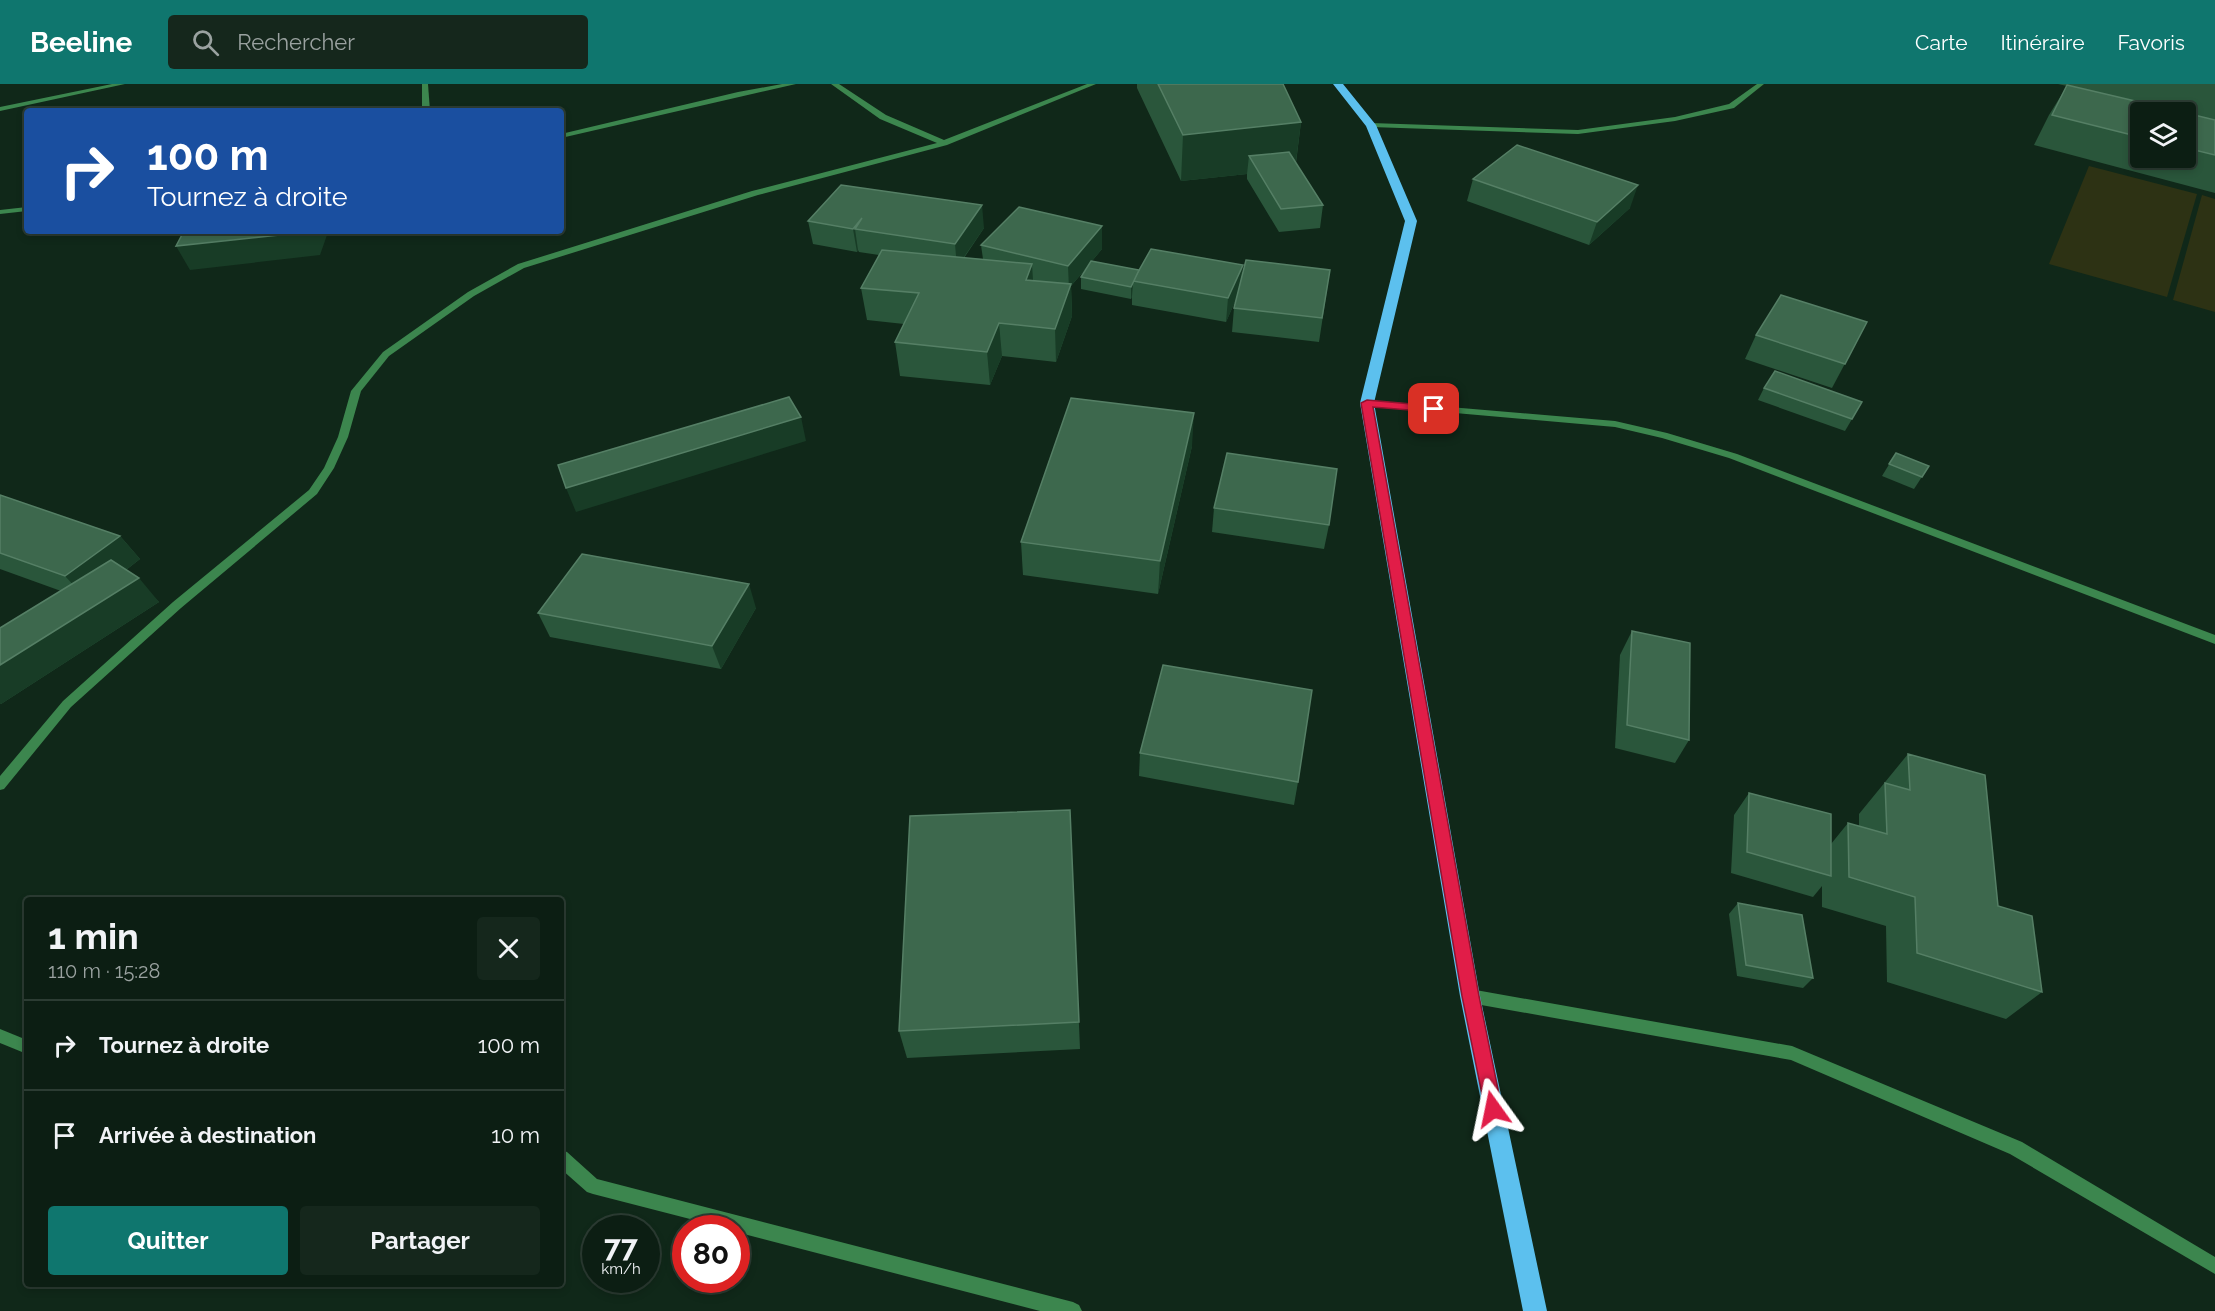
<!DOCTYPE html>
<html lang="fr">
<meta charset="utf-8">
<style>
body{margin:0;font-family:Raleway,sans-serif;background:#15271c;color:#f1f3f6;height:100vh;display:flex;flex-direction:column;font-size:22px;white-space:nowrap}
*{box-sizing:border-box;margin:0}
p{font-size:20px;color:#9aa2a0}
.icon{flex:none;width:33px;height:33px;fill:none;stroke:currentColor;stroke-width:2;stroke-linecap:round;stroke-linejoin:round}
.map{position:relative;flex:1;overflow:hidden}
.drawer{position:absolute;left:24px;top:813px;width:540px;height:390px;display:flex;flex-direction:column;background:#0c1e13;border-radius:6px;box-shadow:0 3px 9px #0003,0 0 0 2px #2c3c33}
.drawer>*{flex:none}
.top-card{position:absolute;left:24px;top:24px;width:540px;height:126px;border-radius:6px;box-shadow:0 3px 9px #0003,0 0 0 2px #2c3c33;background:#1a4fa0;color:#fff;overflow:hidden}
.buttons{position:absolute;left:2130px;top:18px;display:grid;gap:12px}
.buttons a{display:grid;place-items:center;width:66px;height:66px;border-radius:6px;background:#0c1e13;box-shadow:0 3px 9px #0003,0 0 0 2px #2c3c33;font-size:30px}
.speed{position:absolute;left:582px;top:1131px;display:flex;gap:12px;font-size:30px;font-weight:700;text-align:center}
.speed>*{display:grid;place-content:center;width:78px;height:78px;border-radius:50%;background:#0c1e13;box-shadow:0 3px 9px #0003,0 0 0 2px #2c3c33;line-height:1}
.speed small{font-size:15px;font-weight:400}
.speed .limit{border:9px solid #d22;background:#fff;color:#111}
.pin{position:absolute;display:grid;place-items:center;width:51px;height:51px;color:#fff;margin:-26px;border-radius:12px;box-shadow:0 3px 9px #0006}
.me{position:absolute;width:66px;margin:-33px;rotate:348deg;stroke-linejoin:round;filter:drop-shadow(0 0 4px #0008)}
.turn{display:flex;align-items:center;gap:21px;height:126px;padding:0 24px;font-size:27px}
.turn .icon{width:78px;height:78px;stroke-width:2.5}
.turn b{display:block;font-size:42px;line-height:51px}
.round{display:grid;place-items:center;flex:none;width:63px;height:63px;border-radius:6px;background:#15271c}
.overview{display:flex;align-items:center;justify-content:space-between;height:102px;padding:0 24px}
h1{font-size:36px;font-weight:700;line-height:45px}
.cta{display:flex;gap:12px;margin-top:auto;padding:12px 24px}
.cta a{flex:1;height:69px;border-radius:6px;background:#0f766e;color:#fff;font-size:24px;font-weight:700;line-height:69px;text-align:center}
.cta a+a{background:#15271c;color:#f1f3f6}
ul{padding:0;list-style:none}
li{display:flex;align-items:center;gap:18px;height:90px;padding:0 24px;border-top:2px solid #2c3c33}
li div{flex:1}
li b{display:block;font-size:22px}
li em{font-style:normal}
header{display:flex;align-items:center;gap:36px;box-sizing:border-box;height:84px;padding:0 30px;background:#0f766e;color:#fff}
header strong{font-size:28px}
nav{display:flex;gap:33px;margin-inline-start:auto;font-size:21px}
.search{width:420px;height:54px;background:#15271c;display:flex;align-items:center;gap:15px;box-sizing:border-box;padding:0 21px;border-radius:6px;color:#9aa2a0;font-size:22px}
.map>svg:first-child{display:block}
.green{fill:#2d3214}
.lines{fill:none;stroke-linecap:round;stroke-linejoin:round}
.service{fill:#3c864e;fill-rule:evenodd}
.minor{fill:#3c864e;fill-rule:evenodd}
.trunk{fill:#5cc0ee;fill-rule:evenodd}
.wall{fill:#2a563b;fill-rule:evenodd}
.shaded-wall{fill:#183c26}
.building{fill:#3d684d;stroke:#557f65;stroke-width:1.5}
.route{fill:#e11d48;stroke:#92132f;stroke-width:1.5}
</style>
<header>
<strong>Beeline</strong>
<div class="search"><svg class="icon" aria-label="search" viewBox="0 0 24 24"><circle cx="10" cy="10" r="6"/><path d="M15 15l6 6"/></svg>Rechercher</div>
<nav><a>Carte</a><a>Itinéraire</a><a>Favoris</a></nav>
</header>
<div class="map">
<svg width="2215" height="1227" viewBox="0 0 2215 1227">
<rect width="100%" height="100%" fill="#102819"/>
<g class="green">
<path d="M2089 82 2197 110 2167 213 2049 180Z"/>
<path d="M2202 111 2215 115V228L2173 216Z"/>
</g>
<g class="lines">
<g class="service">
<path d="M1757 0H1764L1734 24 1675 37 1578 50 1371 43 1367 41 1371 39 1578 46 1675 33 1729 20Z"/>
<path d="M1367 316 1615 337 1667 349 1737 370 2215 551V560L1729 374 1662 354 1615 343 1364 321 1362 319Z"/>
</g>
<g class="minor">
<path d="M112 0H125L0 27V23Z"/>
<path d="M422 0H428L430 27H422Z"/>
<path d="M782 0H796L561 54V50L738 8Z"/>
<path d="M831 0H839L886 31 944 56 1087 0H1096L947 61 758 111 524 184 474 212 389 272 361 307 348 353 334 384 317 410 181 524 71 623 4 705 0 706V692L63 617 173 518 309 406 324 384 338 353 351 307 383 268 468 208 518 180 752 107 937 59 880 35Z"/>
<path d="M27 123V127L0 130V126Z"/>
<path d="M1470 905 1792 962 2022 1058 2215 1173V1190L2010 1070 1791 976 1470 919 1465 917 1463 912 1465 907Z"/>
<path d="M0 945 27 956V970L0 959Z"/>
<path d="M561 1066 567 1068 597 1095 1073 1218 1079 1221 1082 1227H1040L736 1148V1144H725L593 1110 587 1108 561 1085Z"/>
</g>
<path class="trunk" d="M1333 0H1343L1376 41 1417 137 1374 319 1480 912 1547 1227H1523L1460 912 1360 319 1405 137 1366 42Z"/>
</g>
<g class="wall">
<path d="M1137 0H1283L1301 38 1296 79 1323 121 1320 144 1279 148 1247 95V90L1181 97 1137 4Z"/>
<path d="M2058 0H2215V109L2034 61 2049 31 2067 2ZM2140 28H2186V74H2140Z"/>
<path d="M1473 95 1630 124 1589 161 1467 117Z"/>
<path d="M808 137 984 144 964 174 983 175 981 161 1102 142V165L1092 177 1139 186 1242 192 1330 186 1319 258 1232 248 1234 224 1237 213 1226 238 1132 221V212L1131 215 1081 205V193L1088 182 1071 202 1072 232 1056 278 1002 272 990 301 900 292 895 258 904 240 867 236 861 204 879 171 859 168 858 166 857 168 813 160Z"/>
<path d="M1867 238 1832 304 1745 275 1756 251Z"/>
<path d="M1764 304 1862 318 1845 347 1758 316Z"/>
<path d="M1192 362 1158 510 1023 491 1021 458Z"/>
<path d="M1896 369 1929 382 1914 405 1882 392Z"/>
<path d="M0 411 120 452 140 475 126 486 159 518 1 620 0 619V544L61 507 0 485Z"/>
<path d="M1214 424 1329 441 1324 465 1212 448Z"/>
<path d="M756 524 721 585 550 553 538 529Z"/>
<path d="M1632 547 1689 656 1675 679 1615 664 1620 571Z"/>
<path d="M1140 669 1298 698 1294 721 1139 692Z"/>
<path d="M1908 670 1998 822 2042 908 2006 935 1887 898 1886 842 1822 823V802L1813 813 1731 789 1734 731 1749 709 1831 760 1848 739 1859 742V730Z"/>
<path d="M1070 726 1080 965 907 974 899 947Z"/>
<path d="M1738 819 1813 894 1803 904 1737 892 1729 830Z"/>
</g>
<g class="shaded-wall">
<path d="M1301 38 1295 85 1249 72 1247 90 1181 97 1183 51Z"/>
<path d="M1638 101 1630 124 1589 161 1597 138Z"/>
<path d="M982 121 984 144 957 183 955 160Z"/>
<path d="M862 134 855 145 858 166 857 168 853 145Z"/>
<path d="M1102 142V165L1071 202 1072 232 1056 278 1055 245 1069 205 1068 182Z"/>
<path d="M308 147H325L327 151 320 171 190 186 176 162Z"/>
<path d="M1032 180 1034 213 1026 196Z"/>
<path d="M1243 181 1241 204 1226 238 1228 214Z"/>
<path d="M1133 200 1132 212 1131 215V203Z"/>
<path d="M999 239 1002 272 990 301 987 268Z"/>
<path d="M1194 329 1192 362 1158 510 1160 477Z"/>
<path d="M801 333 806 357 576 428 566 404Z"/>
<path d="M120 452 140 475 87 516 65 492Z"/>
<path d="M139 494 159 518 1 620 0 619V581Z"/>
<path d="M749 500 756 524 721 585 712 562Z"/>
</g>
<g class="building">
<path d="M1158 0H1283L1301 38 1183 51Z"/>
<path d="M2067 1 2182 28H2140V53L2052 31Z"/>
<path d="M2186 29 2215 36V71L2186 64Z"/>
<path d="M1517 61 1638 101 1597 138 1473 95Z"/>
<path d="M1289 68 1323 121 1281 125 1249 72Z"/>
<path d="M841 101 982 121 955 160 855 145 862 134 853 145 808 137Z"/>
<path d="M1019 123 1102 142 1068 182 981 161Z"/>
<path d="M184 147H308L307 148 176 162Z"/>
<path d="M1151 165 1243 181 1228 214 1133 197Z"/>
<path d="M882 166 1032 180 1026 196 1071 200 1055 245 999 239 987 268 895 258 919 209 861 204Z"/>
<path d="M1246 176 1330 186 1322 234 1234 224Z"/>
<path d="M1091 177 1139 186 1131 203 1081 193Z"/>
<path d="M1781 211 1867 238 1845 280 1756 251Z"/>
<path d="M1775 287 1862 318 1852 335 1764 304Z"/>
<path d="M789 313 801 333 566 404 558 381Z"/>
<path d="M1071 314 1194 329 1160 477 1021 458Z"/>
<path d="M1227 369 1337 385 1329 441 1214 424Z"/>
<path d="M1896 369 1929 382 1922 393 1889 380Z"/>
<path d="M0 411 120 452 65 492 0 469Z"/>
<path d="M582 470 749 500 712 562 538 529Z"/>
<path d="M111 476 139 494 0 581V544Z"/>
<path d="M1632 547 1690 559 1689 656 1627 641Z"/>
<path d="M1163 581 1312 606 1298 698 1140 669Z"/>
<path d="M1908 670 1985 691 1998 822 2032 832 2042 908 1917 869 1915 813 1849 793 1848 739 1887 750 1885 699 1910 706Z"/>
<path d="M1749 709 1831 730V792L1747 768Z"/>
<path d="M1070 726 1079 938 899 947 910 732Z"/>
<path d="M1738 819 1802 831 1813 894 1746 881Z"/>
</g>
<path class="route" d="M1367 316 1434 322 1440 325 1434 328 1373 323 1479 912 1502 1025 1500 1031 1493 1033 1487 1031 1485 1025 1462 912 1361 319Z"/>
</svg>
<div class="buttons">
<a><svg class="icon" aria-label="layers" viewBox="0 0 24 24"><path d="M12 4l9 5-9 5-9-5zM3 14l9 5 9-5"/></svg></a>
</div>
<div class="speed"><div>77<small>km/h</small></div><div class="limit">80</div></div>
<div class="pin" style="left:1434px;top:325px;background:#d93025"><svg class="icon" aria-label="arrive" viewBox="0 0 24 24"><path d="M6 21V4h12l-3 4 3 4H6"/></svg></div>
<svg class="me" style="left:1493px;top:1025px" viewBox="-20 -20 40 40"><path d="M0-17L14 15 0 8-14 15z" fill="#e11d48" stroke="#fff" stroke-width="4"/></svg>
<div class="top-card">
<div class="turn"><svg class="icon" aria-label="right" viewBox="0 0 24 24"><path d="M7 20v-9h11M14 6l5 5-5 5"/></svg><div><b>100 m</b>Tournez à droite</div></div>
</div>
<section class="drawer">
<div class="overview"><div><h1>1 min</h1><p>110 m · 15:28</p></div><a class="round"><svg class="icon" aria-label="close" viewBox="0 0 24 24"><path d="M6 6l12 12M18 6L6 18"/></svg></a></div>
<ul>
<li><svg class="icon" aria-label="right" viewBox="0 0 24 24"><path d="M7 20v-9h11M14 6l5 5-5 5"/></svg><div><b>Tournez à droite</b></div><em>100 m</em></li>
<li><svg class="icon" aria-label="arrive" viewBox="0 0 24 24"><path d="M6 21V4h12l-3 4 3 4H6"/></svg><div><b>Arrivée à destination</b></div><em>10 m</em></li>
</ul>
<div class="cta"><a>Quitter</a><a>Partager</a></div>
</section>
</div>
